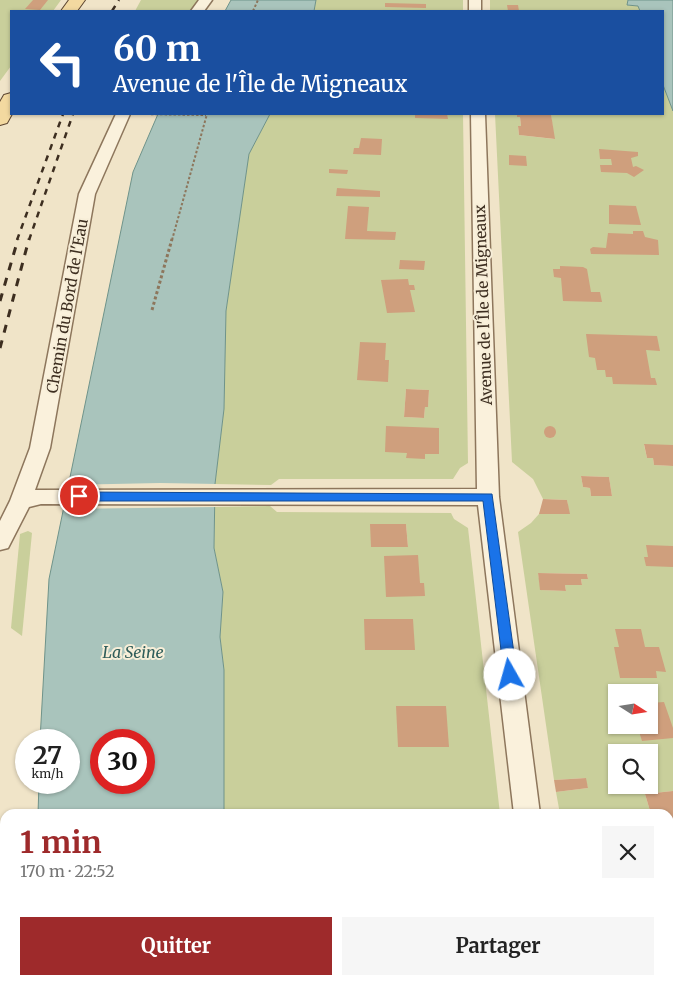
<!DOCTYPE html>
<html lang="fr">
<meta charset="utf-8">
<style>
body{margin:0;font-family:Merriweather,serif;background:#f6f6f6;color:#222;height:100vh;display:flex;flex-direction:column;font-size:19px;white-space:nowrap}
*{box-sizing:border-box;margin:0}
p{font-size:16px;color:#767676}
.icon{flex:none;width:28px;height:28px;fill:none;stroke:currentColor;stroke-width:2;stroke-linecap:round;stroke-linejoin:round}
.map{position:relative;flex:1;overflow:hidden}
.panel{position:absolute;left:0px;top:809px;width:674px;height:176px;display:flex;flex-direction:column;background:#fff;border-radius:15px 15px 0 0;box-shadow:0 1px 4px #0004}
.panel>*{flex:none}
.guide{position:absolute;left:10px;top:10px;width:654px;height:105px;border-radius:0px;box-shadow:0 1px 4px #0004;background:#1a4fa0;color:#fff;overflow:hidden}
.needle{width:32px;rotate:102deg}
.tools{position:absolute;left:608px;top:684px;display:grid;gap:10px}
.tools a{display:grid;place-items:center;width:50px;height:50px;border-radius:0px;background:#fff;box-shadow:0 1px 4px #0004;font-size:25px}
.speed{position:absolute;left:15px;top:729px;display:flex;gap:10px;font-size:25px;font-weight:700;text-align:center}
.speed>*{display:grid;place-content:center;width:65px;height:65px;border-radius:50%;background:#fff;box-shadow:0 1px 4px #0004;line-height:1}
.speed small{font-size:12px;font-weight:400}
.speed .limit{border:8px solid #d22;background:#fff;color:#111}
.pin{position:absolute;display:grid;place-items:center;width:42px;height:42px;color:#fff;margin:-21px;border:2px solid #fff;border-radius:50%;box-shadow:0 1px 5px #0007}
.me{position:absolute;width:55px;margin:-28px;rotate:353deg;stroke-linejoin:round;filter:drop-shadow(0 0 4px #0008)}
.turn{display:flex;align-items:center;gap:18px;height:105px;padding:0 20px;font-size:22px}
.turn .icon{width:65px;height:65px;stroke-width:2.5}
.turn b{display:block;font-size:35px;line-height:42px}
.round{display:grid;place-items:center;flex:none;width:52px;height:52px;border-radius:0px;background:#f6f6f6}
.head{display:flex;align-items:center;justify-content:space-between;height:85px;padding:0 20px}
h1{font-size:30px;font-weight:700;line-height:38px;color:#9e2a2b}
.button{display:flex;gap:10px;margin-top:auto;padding:10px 20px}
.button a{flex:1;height:58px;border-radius:0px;background:#9e2a2b;color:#fff;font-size:20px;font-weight:700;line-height:58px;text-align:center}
.button a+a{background:#f6f6f6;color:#222}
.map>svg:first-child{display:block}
.green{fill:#c9cf9b;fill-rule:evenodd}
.water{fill:#a9c4bc;stroke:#6f938a;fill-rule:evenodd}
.pier{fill:#f0e4c8}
.building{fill:#cf9f7d}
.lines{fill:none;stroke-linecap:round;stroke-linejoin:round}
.minor-casing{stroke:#8d765c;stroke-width:3}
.primary-casing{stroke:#5b4430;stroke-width:2}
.path-far1{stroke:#8d765c;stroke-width:2;stroke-dasharray:2.5 2;stroke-linecap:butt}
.path{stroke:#8d765c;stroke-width:3;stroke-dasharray:3 2.5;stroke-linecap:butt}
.minor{fill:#faf1dc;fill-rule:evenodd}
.primary{fill:#f3d9a0;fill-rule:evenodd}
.rail-far1{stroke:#3d2e20;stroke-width:2.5;stroke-dasharray:6 6;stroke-linecap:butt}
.rail{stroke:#3d2e20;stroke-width:3;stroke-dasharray:8 8;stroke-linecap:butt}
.route{fill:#1a73e8;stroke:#114b97}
.labels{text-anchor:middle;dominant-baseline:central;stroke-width:4;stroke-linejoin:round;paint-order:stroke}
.street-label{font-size:15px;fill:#3d2e20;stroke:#f7eed8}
.water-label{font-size:16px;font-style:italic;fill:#2f5d5a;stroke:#f7eed8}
</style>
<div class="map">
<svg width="673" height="984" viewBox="0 0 673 984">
<rect width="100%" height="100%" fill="#f0e4c8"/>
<g class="green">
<path d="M0 0H61L53 11H11V66L0 81Z"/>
<path d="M141 0H204L194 11H135Z"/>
<path d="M316 0H463V11H314Z"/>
<path d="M490 0H628V5L638 6 640 11H490Z"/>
<path d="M663 85 673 111V445H644L647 458H653L654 465 673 466V791L645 794 651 814H560L556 792 588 788 585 778 554 780 518 532 531 523 539 514H569L567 500 543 499 533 479 512 462 495 114H517V117H520L521 126 518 127 519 135 554 139 551 114H662ZM581 476 609 477 612 496H591L590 488 583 487ZM538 573 587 574 588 579H581L582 585H565L566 591 541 590ZM616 692H649V725H616ZM616 752H649V785H616Z"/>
<path d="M270 114H463L468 463 460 468 453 479H279L271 485 215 484 224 409 226 311 247 166 249 154ZM406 389 429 390 428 406 425 407 424 418 404 417Z"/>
<path d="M270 506 277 512 451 513 454 519 468 528 500 814H224V670L220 637 223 592 214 548 215 507ZM371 524H406L408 547H371Z"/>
<path d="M28 531 32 533 22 636 11 628 20 534Z"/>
<path d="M669 851 673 865V967H669Z"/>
<path d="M5 854V984H0V857Z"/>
<rect x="227" y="980" width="292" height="4"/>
</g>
<g class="water">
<path d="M231 0H316L314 11H225Z"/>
<path d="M628 0H673V111L663 85 662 11H640L638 6 627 5Z"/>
<path d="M158 114H270L249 154 226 311 224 409 215 484 214 548 223 592 220 637 224 670V814H38L39 783 69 782V740H40L49 579 133 172ZM101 740H144V782H101Z"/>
<rect x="32" y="980" width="195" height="4"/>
</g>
<path class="pier" d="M160 483 217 484V507L60 509 65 485Z"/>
<g class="building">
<path d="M33 0H48L40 10 25 9Z"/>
<path d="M385 3 426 4V8L385 7Z"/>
<path d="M507 5H518L519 11H508Z"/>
<path d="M415 114H447L448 119 415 118Z"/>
<path d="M517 114H551L555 139 519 135 518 126H521L520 117H517Z"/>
<path d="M361 138 382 139 381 155 353 154 354 148H359Z"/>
<path d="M599 149 638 152V156L631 158 633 167 636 166 644 170 634 177 627 173 601 172 600 165H612L611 159H600Z"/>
<path d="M509 155 526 156 527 166 509 165Z"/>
<path d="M329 169 348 170 347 174 329 173Z"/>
<path d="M337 188 380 191V197L336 196Z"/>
<path d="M609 205 636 206 641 225 609 224Z"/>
<path d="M348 206 369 207 367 231 396 232 395 240 345 239Z"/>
<path d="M633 231H643L645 237 658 240 659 255 591 254 590 249 593 247 606 248 608 233 633 234Z"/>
<path d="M400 260 425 261 424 270 399 269Z"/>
<path d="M560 266 583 267 587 269 591 292H600L602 302 563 301 561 278 554 277 553 269H560Z"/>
<path d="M408 279 409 285H414L415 290H410L415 312 387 313 381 280Z"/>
<path d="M586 334 657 336 660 351 646 350 651 378H655L657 385 613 384 612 377H606L605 370H597L595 358 589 357Z"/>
<path d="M360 342 386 343 385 360H389L388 382 357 380Z"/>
<path d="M406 389 429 390 428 407H425L424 418 404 417Z"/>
<circle cx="550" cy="432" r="6"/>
<path d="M386 426 439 428V454H425V459L406 458 407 453 385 452Z"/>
<path d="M644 444 673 445V466L654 465 653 458H647Z"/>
<path d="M581 476 609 477 612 496H591L590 488 583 487Z"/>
<path d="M543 499 567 500 570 514H539Z"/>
<path d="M370 524H406L408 547H371Z"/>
<path d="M646 545 673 546V567L646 566 644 557H648Z"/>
<path d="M418 555 420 583H424L425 596 386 597 384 556Z"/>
<path d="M538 573 587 574 588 579H581L582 585H565L566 591 540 590Z"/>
<path d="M364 619H413L415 650H365Z"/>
<path d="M615 629H641L645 647H659L666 672 656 671 657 678H620L614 647H619Z"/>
<path d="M664 702 673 728V738L642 741 637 725H649V703Z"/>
<path d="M396 706H446L449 747H398Z"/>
<path d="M586 778 588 788 556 792 554 780Z"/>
<path d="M673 791V864L669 851V814H651L645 794Z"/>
<path d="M669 967H673V984H624V980H669Z"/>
<path d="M417 980H474L475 984H417Z"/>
</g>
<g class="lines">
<g class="minor-casing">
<g id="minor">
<path d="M199 0H212L204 11H191Z"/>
<rect x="469" y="0" width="12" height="11"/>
<path d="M116 114H130L95 194 50 448 35 490 477 489 471 114H485L499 497 540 814H514L478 505 41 504 29 507 8 548 0 550V521L10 501 30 448 79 194Z"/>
<rect x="533" y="980" width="30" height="4"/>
</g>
</g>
<g class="primary-casing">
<g id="primary">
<path d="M69 0H85L77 11H61Z"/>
<path d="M11 93 12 114 7 123 0 125V102L4 95Z"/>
</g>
</g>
<g class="path-far1">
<path d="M253 11 258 0"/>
<path d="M142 114 206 115"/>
<path d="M172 240 207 114"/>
</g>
<path class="path" d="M152 310 172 239"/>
<use href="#minor" class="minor"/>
<use href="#primary" class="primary"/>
<g class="rail-far1">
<path d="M112 11 119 0"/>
<path d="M17 240 63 114"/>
<path d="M29 240 73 114"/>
</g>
<g class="rail">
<path d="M0 301 18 239"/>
<path d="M0 348 29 239"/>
</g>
</g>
<path class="route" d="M79 492 492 494 517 675 510 680 504 675 483 501H79L73 496Z"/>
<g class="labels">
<g class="street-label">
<text transform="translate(483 305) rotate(-92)">Avenue de l'Île de Migneaux</text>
<text transform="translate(67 306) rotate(-80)">Chemin du Bord de l'Eau</text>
</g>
<g class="water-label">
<text x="133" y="652">La Seine</text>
</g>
</g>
</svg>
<div class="tools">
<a><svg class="needle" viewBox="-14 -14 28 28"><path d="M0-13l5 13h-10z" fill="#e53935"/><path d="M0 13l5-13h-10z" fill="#767676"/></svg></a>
<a><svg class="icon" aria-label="search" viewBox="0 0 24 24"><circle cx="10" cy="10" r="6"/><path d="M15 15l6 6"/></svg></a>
</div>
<div class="speed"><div>27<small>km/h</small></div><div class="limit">30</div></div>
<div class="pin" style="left:79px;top:496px;background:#d93025"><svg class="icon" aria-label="arrive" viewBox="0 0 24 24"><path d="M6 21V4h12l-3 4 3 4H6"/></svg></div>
<svg class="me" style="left:510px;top:675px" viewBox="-20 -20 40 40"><circle r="19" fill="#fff"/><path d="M0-13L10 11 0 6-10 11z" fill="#1a73e8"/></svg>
<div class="guide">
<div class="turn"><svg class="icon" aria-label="left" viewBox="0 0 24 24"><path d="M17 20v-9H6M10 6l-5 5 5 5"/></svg><div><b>60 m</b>Avenue de l'Île de Migneaux</div></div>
</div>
<section class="panel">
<div class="head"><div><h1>1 min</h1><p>170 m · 22:52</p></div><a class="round"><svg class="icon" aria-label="close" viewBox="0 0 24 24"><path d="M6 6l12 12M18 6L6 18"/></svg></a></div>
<div class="button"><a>Quitter</a><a>Partager</a></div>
</section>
</div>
